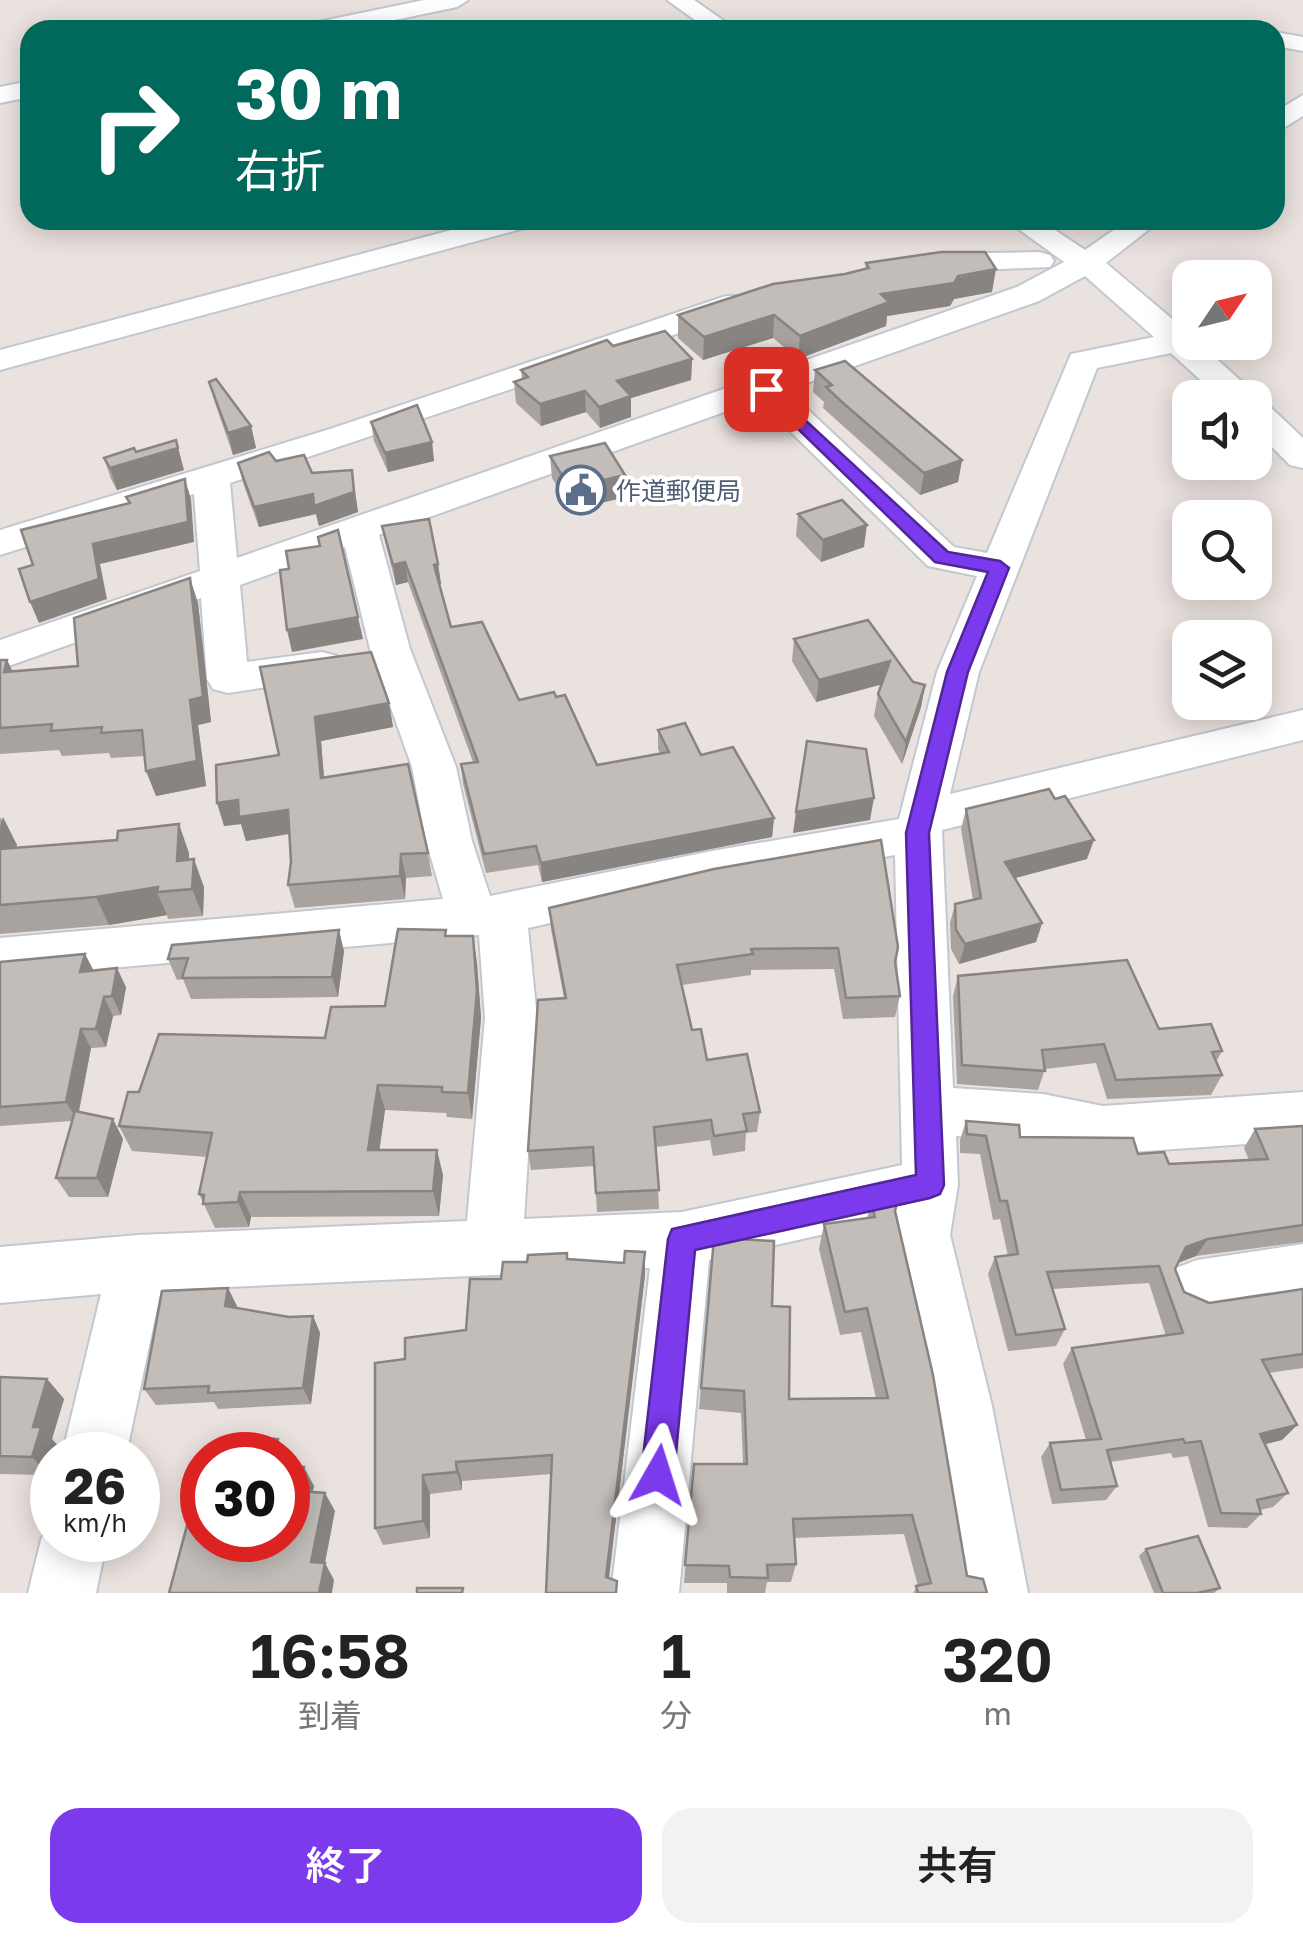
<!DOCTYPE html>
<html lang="ja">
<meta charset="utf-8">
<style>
body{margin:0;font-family:"Golos Text","Noto Sans JP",sans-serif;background:#f2f2f2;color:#222;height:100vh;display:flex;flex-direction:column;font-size:38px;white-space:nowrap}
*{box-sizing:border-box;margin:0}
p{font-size:32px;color:#767676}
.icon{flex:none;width:55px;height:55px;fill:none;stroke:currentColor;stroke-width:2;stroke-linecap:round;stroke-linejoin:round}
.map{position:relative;height:1593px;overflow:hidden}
.side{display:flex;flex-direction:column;background:#fff;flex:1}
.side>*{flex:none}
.guide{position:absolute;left:20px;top:20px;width:1265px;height:210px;border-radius:30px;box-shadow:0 5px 25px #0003;background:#00695c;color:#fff;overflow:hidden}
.needle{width:65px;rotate:55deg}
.buttons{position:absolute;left:1172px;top:260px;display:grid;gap:20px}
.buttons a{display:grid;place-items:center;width:100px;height:100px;border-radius:20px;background:#fff;box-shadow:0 5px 25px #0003;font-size:50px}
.speed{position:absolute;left:30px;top:1432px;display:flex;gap:20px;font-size:50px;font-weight:700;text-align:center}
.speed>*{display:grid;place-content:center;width:130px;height:130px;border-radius:50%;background:#fff;box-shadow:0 5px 25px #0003;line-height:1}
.speed small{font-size:25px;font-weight:400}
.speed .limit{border:15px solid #d22;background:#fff;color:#111}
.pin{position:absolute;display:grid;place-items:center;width:85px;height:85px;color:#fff;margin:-42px;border-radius:20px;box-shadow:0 5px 15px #0006}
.me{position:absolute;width:110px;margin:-55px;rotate:6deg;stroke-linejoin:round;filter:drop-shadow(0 0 8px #0008)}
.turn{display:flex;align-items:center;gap:35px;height:210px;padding:0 50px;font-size:45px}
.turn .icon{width:130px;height:130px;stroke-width:2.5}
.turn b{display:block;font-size:70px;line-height:85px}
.eta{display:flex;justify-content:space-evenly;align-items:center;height:170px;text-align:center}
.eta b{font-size:60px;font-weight:600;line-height:70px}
.cta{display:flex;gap:20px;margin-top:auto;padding:20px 50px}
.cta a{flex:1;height:115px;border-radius:30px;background:#7c3aed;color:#fff;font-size:40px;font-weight:600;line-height:115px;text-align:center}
.cta a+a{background:#f2f2f2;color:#222}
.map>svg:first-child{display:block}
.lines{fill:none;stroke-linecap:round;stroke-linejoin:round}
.minor-casing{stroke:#c2c8cf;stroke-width:4}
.minor{fill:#fff;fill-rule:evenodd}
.wall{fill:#a8a39f}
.shaded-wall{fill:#888482}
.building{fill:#c3bdb9;stroke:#888482;stroke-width:2.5}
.route{fill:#7c3aed;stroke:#51269a;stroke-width:2.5}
.labels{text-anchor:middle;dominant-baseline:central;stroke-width:8;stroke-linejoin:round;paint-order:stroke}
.service-label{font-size:25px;fill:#4e5e75;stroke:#fff;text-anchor:start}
</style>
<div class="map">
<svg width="1303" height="1593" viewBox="0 0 1303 1593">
<rect width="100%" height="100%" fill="#eae2de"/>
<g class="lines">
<g class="minor-casing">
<g id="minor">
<path d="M424 0H468L457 7 347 30H301L313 23Z"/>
<path d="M667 0H694L737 30H709Z"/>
<path d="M1275 32 1303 37V51L1275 46Z"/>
<path d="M30 81V97L0 103V87Z"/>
<path d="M1303 95V116L1275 133V112Z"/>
<path d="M489 220H536L532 226 0 370V350Z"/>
<path d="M1006 220H1040L1085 250 1128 220H1161L1106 263 1190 334V342H1198L1252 391 1257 398 1255 401 1267 404 1303 438V468L1290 465 1255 430V398H1220L1171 353 1097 368 979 672 950 794 1303 710V740L942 830 953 1088 1043 1094 1103 1106 1303 1092V1140L1103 1154 1043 1142 956 1136 958 1185 950 1235 992 1406 1028 1593H960L930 1406 892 1235 896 1218 709 1260 679 1593H611L650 1268 161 1290 126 1455H62L101 1294 0 1303V1247L138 1235 467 1221 485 1018 479 935 0 978V938L443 899 426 841 412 767 370 649 345 547 240 585 247 662 322 652 337 656 343 666 337 676 228 693 213 689 207 679 201 598 0 669V640L200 571 194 494 0 555V530L330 429 726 296H748L753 303 748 310 230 483 237 558 1017 287 1064 262ZM1085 276 1154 337 1071 354 987 553 954 547 787 390 1039 301ZM758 400 928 566 977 576 937 672 899 819 712 851 490 896 472 841 456 767 410 649 379 535ZM895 855 902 1165 682 1212 524 1219 537 1018 528 928 712 887Z"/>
<path d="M1039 252 1050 255 1054 261 1050 267 931 272 920 269 916 263 920 257 931 254Z"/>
<path d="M1303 1244V1300L1197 1316 1176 1308 1168 1288 1176 1268 1197 1260Z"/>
<path d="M52 1516V1540H107L96 1593H28L41 1540Z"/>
</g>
</g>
<use href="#minor" class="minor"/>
</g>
<g class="wall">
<path d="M866 263 992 292 954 299 950 306 887 316 886 326 798 359 773 338 703 360 678 338V315L865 269Z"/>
<path d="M613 346 692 359 691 380 631 398V417L600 428 586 412 541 426 516 403 514 382 522 379 521 370Z"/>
<path d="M815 370 962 460 958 482 920 495 823 408 824 402 813 392Z"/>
<path d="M209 382 251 426 256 448 233 455 215 403Z"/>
<path d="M371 422 432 442 434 461 388 472 374 441Z"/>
<path d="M550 456 625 475 626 497 571 510 552 478Z"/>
<path d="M104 458 184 470 117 490 111 479Z"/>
<path d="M276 461 312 473 352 470 358 512 319 526 316 514 259 527 243 483 238 463Z"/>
<path d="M798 514 864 547 821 562 796 536Z"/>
<path d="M382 526 438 564 441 584H439L451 627 519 700 597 765 660 754 658 749V730L701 755 774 818 772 837 542 882 538 865 486 873 463 784 461 764 473 762 408 582 396 585 386 545Z"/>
<path d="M198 603 211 722 198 725 206 786 156 796 145 756 111 758 109 753 62 756 59 750 0 754V660H7L13 672 78 666Z"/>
<path d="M794 639 925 685 921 707 902 764 874 716 878 694 881 684 816 702 792 661Z"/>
<path d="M389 703 393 727 321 741 324 778 428 853 432 876 406 878 405 899 295 908 288 885 291 862 289 834 246 841 241 824 224 826 279 755Z"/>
<path d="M966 809 1087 859 1015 878 1042 923 1036 942 959 964 951 949 950 923 955 904 973 900 961 829Z"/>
<path d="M0 817 17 845 16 848 189 853V860L204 887 203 916 168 919 167 915 109 925 0 934Z"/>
<path d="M714 869 895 962 900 996 895 1017 843 1019 834 969 751 970V975L682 985 692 1030 707 1060 760 1112 757 1132 746 1133 745 1151 713 1156 710 1140 656 1147 659 1209 597 1212 594 1166 531 1170 528 1151 564 998 551 929 549 908Z"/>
<path d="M447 936H473L477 963 481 1018 472 1119 447 1117 446 1113 385 1110 379 1150 443 1175 439 1216 251 1217 249 1227 215 1228 199 1194 207 1157 132 1151 119 1126 139 1092 325 1038 385 1006Z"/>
<path d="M344 951 338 997 191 999 183 979 177 980 168 959Z"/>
<path d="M0 962 93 970 126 987 121 1015 113 1016 106 1047 91 1048 79 1112 123 1139 108 1197H69L56 1178 72 1121 0 1126Z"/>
<path d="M958 976 1159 1029 1222 1051 1216 1062 1222 1075 1211 1095 1107 1099 1096 1063 1045 1069 1038 1090 957 1084 953 996Z"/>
<path d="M966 1121 1020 1137 1138 1154 1169 1164 1249 1160 1244 1148 1255 1129 1303 1126V1242L1196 1256 1178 1263 1175 1269 1184 1292 1209 1303 1303 1289V1368L1269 1373 1297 1425 1282 1440 1265 1444 1288 1493 1273 1507 1260 1510 1261 1514 1247 1528 1208 1527 1188 1456 1173 1458 1171 1453 1110 1462 1117 1486 1106 1500 1052 1504 1041 1457 1050 1443 1086 1440 1063 1364 1072 1348 1166 1336 1149 1283 1052 1289 1065 1329 1056 1346 1008 1351 988 1274 995 1257 1008 1256 1000 1219 993 1220 980 1154 960 1153V1140Z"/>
<path d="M871 1204 895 1211 967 1576 987 1593H913L918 1586 904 1534 794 1538 796 1564 791 1582H767L765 1593H727V1583H684L694 1464H743L741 1413 699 1409 714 1238 772 1306 789 1399 876 1398 861 1332 840 1335 819 1249 824 1224 867 1218Z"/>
<path d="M568 1259 645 1275 609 1578 551 1474 462 1481V1490L430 1494V1538L383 1545 375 1528 405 1359 466 1330 501 1279 527 1262Z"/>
<path d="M228 1288 237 1308 289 1317 313 1316 320 1333 311 1404 218 1409 214 1402 156 1405 144 1389Z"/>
<path d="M0 1377 47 1379 64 1399 52 1439 58 1446 55 1455H52V1464L49 1475 0 1474Z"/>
<path d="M1146 1549 1220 1588 1214 1593H1154L1139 1556Z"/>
</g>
<g class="shaded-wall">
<path d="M996 269 992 292 954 299 950 306 887 316 886 326 798 359 800 336 881 294Z"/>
<path d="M774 315 773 338 703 360 704 337Z"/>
<path d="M692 359 691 380 631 398V417L600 428 599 407 617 381Z"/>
<path d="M585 391 586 412 541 426 540 404Z"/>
<path d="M251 426 256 448 233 455 228 433Z"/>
<path d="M176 440 184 470 117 490 110 468Z"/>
<path d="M432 442 434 461 388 472 385 453Z"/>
<path d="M962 460 958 482 920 495 924 473Z"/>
<path d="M352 470 358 512 319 526 316 514 259 527 254 507Z"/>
<path d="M625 475 626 497 571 510 570 488Z"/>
<path d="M185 479 191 499 194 542 100 564 107 599 39 623 30 602 93 544Z"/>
<path d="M867 525 864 547 821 562 823 540Z"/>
<path d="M405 562 408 582 396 585 393 565Z"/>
<path d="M438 564 441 584H437L434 565Z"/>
<path d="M190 578 198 603 211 722 198 725 206 786 156 796 146 771 190 700Z"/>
<path d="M358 617 363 639 292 652 287 630Z"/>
<path d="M7 660 19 685 4 672Z"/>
<path d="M890 661 887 683 816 702 819 680Z"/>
<path d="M925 685 921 707 902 764 906 742Z"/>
<path d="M389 703 393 727 321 741 326 802 321 778 315 717Z"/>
<path d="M874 798 870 820 793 833 796 812Z"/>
<path d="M238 800 288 810 294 833 246 841 241 824 224 826 217 803Z"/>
<path d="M3 817 17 845 7 878 0 863V827Z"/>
<path d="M774 818 772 837 542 882 541 863Z"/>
<path d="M179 824 189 853 187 889 177 861Z"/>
<path d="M1094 840 1087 859 1000 882 1005 862Z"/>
<path d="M401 854 406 878 405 899 400 876Z"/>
<path d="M194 859 204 887 203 916 192 889Z"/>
<path d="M158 887 157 892 167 915 109 925 96 897Z"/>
<path d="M1042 923 1036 942 959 964 965 944Z"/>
<path d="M339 930 344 951 338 997 332 977Z"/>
<path d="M473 936 477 963 481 1018 472 1119 468 1093Z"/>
<path d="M85 954 95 973 80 972Z"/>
<path d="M117 968 126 987 121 1015 112 996Z"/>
<path d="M104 997 113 1016 106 1047 96 1029Z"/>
<path d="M81 1029 91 1048 77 1120 66 1102Z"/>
<path d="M378 1085 385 1110 376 1175 368 1150Z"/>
<path d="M113 1119 123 1139 108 1197 97 1178Z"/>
<path d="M437 1150 443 1175 439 1216 433 1191Z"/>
<path d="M240 1192 251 1217 249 1227 238 1202Z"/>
<path d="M1208 1239 1196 1256 1175 1264 1186 1247Z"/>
<path d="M645 1252V1275L607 1593 606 1577Z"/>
<path d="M228 1288 237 1306 235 1324 225 1306Z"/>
<path d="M313 1316 320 1333 311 1404 303 1388Z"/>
<path d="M47 1379 64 1399 52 1439 58 1446 55 1455H52V1464L49 1475 32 1457 33 1427Z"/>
<path d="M1297 1425 1282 1440 1247 1449 1260 1434Z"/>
<path d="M278 1439 287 1455H275Z"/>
<path d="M456 1462 462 1481V1490L457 1472Z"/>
<path d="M304 1467 314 1486 309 1509 299 1491Z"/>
<path d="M423 1475 430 1494V1538L423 1521Z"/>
<path d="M325 1493 335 1511 325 1563 334 1580 332 1593H319L311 1562Z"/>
</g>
<g class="building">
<path d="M941 252H985L996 269 958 276 954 283 881 294 889 302 800 336 774 315 704 337 678 315 773 284 845 274 869 268 866 263Z"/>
<path d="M665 331 692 359 617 381 631 396 599 407 585 391 540 404 514 382 528 377 521 370 607 340 613 346Z"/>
<path d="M845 361 962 460 924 473 843 403 826 387 832 385 815 370Z"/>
<path d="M216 379 251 426 228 433 209 382Z"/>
<path d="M417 405 432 442 385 453 371 422Z"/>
<path d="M176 440 178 448 110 468 104 458 134 448 136 452Z"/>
<path d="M605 443 625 475 570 488 550 456Z"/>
<path d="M269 452 276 461 304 455 312 473 352 470 354 492 314 506 313 494 254 507 238 463Z"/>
<path d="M185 479 188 522 93 544 99 579 30 602 19 569 33 565 21 530 130 503 126 497Z"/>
<path d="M842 500 867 525 823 540 798 514Z"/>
<path d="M429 519 438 564 434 565 451 627 482 622 519 700 554 692 556 697 565 695 597 765 669 752 658 730 685 723 701 755 733 747 774 818 541 863 536 846 484 854 461 764 478 762 405 562 393 565 382 526Z"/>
<path d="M338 530 358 617 287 630 280 570 289 569 286 551 320 546 318 537Z"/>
<path d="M190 578 203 697 190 700 197 761 146 771 142 730 101 733 102 727 51 731 52 724 0 728V660H7L4 672 78 666 74 618Z"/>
<path d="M868 620 913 682 925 685 906 742 878 694 890 661 819 680 794 639Z"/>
<path d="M371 652 389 703 315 717 321 778 408 764 428 853 401 854 400 876 288 885 291 862 288 810 239 817 238 800 217 803 216 765 279 755 260 667Z"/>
<path d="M807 741 866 749 874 798 796 812Z"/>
<path d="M1049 789 1055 799 1065 796 1094 840 1005 862 1042 923 965 944 956 930 955 904 981 898 966 809Z"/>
<path d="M179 824 177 861 194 859 192 889 157 892 158 887 96 897 0 905V849L117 840 118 831Z"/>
<path d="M881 840 898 947 895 962 900 996 846 998 838 948 751 949 753 954 677 965 692 1030 701 1029 707 1060 747 1054 760 1112 743 1114 747 1131 714 1136 711 1120 654 1127 659 1190 596 1193 593 1147 528 1151 538 1000 566 998 549 908 714 869Z"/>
<path d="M398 929 446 930 445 936H473L477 991 468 1093 442 1092V1087L378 1085 368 1150H437L433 1191 240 1192 238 1202 203 1204 204 1195 199 1194 212 1133 119 1126 128 1092H139L159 1034 325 1038 331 1007 385 1006Z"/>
<path d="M339 930 332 977 182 978 188 958 168 959 172 945Z"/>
<path d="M85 954 80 972 117 968 112 996 104 997 96 1029H81L66 1102 0 1107V962Z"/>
<path d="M1127 960 1159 1029 1211 1024 1222 1051 1212 1052 1222 1075 1116 1080 1104 1044 1042 1050 1045 1071 962 1065 958 976Z"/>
<path d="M75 1111 113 1119 97 1178H56Z"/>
<path d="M966 1121 1019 1125 1020 1137 1133 1138 1138 1154 1164 1152 1169 1164 1268 1159 1255 1129 1303 1126V1225L1208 1239 1186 1247 1175 1269 1184 1292 1209 1303 1303 1289V1354L1262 1360 1297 1425 1260 1434 1288 1493 1257 1500 1261 1514 1221 1513 1201 1441 1185 1443 1183 1439 1107 1450 1117 1486 1061 1490 1050 1443 1101 1439 1072 1348 1183 1333 1159 1266 1047 1272 1065 1329 1016 1335 995 1257 1018 1254 1007 1201H1000L986 1136 967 1134Z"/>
<path d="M898 1198 895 1211 933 1375 967 1576 983 1579 987 1593H918L916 1586 931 1583 912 1515 793 1519 796 1564 767 1565 768 1578 730 1577 729 1566 685 1565 694 1464H747L744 1391 701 1388 714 1238 774 1241 772 1306 790 1307 789 1399 888 1398 867 1308 845 1312 824 1224 875 1217 871 1204Z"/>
<path d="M625 1251 645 1252 606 1577 617 1581 616 1593H546L552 1455 456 1462 457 1472 423 1475V1521L375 1528V1363L405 1359V1338L466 1330 470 1279H501L503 1262H527L528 1255 567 1253V1259L624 1263Z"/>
<path d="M228 1288 225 1306 289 1317 313 1316 303 1388 208 1393 209 1386 144 1389 162 1291Z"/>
<path d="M0 1377 47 1379 33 1427H41L32 1457 0 1456Z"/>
<path d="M247 1436 278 1439 275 1455H242Z"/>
<path d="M288 1466 304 1467 299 1491 325 1493 311 1562 325 1563 319 1593H169L189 1518 202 1519V1540H288Z"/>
<path d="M1198 1536 1220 1588 1197 1593H1163L1146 1549Z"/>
<path d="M417 1588H463L462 1593H417Z"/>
</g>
<path class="route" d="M766 384 948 552 1000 561 1009 568 968 672 929 833 944 1185 940 1194 930 1198 695 1250 674 1475 669 1486 658 1491 646 1486 641 1475 668 1239 672 1229 916 1175 906 833 947 672 988 572 935 562 760 392V385Z"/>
<defs>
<g id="civic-ring" transform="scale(2.5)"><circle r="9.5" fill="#fff" stroke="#5c6f8a" stroke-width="1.5"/><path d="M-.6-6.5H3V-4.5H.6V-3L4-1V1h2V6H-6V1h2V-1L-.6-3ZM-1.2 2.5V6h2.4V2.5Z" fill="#5c6f8a"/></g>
</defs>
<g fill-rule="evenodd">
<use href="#civic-ring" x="581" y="490"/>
</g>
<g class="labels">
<g class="service-label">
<text x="616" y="490">作道郵便局</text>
</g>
</g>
</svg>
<div class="buttons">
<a><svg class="needle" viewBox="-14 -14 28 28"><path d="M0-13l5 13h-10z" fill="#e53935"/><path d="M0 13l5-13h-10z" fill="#767676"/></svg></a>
<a><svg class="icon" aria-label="sound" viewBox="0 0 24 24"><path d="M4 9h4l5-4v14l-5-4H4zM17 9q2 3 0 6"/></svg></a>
<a><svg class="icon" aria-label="search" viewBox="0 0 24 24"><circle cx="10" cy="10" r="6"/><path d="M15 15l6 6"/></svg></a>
<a><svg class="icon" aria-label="layers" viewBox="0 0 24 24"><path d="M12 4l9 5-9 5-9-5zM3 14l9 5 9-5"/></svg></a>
</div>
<div class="speed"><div>26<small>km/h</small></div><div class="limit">30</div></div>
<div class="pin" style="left:766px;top:389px;background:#d93025"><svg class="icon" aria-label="arrive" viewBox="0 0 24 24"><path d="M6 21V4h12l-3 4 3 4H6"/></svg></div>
<svg class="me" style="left:658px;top:1475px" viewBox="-20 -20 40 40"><path d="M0-17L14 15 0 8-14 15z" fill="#7c3aed" stroke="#fff" stroke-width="4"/></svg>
<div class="guide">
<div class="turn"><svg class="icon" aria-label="right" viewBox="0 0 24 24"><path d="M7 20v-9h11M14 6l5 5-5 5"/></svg><div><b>30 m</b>右折</div></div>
</div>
</div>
<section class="side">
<div class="eta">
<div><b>16:58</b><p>到着</p></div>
<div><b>1</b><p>分</p></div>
<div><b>320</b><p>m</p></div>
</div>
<div class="cta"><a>終了</a><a>共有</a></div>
</section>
